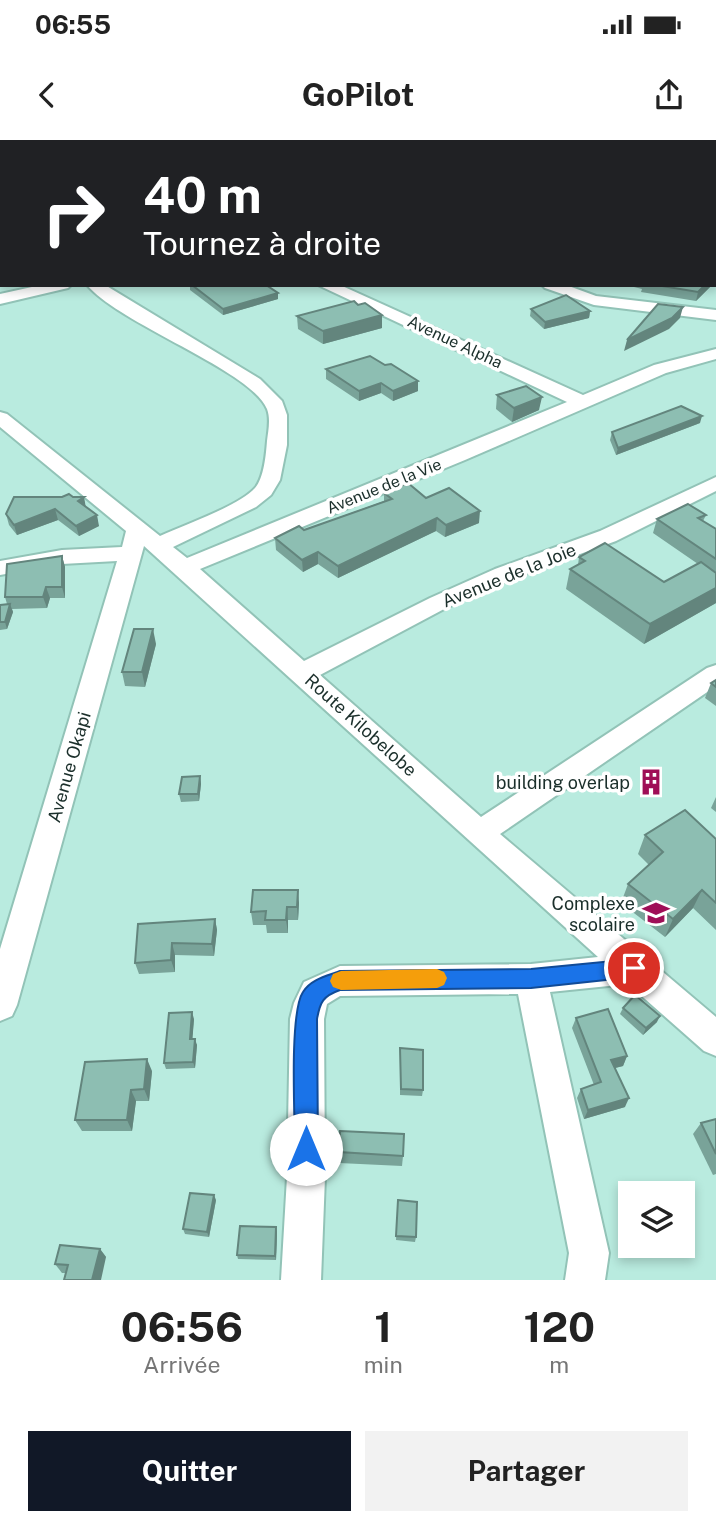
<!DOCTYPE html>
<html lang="fr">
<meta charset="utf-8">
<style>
body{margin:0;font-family:"Public Sans",sans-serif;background:#f2f2f2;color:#222;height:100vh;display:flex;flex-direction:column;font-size:26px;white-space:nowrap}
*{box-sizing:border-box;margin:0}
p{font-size:23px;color:#767676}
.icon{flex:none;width:38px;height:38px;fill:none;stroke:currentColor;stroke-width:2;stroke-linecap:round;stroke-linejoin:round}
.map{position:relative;height:1140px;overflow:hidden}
.details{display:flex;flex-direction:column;background:#fff;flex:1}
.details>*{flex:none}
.guide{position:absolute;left:0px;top:0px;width:718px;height:147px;box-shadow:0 4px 10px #0003;background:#202124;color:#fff;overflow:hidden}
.controls{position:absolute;left:618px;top:1041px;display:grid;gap:14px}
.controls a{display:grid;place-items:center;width:77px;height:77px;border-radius:0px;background:#fff;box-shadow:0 4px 10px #0003;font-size:35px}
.pin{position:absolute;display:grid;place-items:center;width:60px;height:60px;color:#fff;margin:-30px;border:4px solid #fff;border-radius:50%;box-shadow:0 2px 7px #0007}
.me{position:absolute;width:77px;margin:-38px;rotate:0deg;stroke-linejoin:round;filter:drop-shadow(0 0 5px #0008)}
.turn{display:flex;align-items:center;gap:24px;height:147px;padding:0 28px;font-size:32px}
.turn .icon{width:91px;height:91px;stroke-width:2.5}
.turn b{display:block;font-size:49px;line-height:60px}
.eta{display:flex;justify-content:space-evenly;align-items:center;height:119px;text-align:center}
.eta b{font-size:42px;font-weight:700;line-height:49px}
.button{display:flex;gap:14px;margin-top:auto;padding:14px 28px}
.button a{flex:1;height:80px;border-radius:0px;background:#111827;color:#fff;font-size:28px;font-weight:700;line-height:80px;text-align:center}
.button a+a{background:#f2f2f2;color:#222}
.status{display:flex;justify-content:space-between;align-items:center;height:49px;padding:0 35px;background:#fff;direction:ltr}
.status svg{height:19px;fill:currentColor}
header{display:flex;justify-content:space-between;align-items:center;height:91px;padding:0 28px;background:#fff;font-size:32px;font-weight:700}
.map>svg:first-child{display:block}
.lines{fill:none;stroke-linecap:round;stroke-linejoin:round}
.minor-casing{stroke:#92c3b7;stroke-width:4}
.minor{fill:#fff;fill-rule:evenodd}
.wall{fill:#79a399}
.shaded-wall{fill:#63857d}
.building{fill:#8dbeb2;stroke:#63857d;stroke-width:2}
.route{fill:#1a73e8;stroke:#114b97;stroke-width:2}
.slow{fill:#f59e0b}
.labels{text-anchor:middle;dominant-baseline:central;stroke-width:7;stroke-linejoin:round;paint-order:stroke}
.far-street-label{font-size:16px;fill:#1b2f2b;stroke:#fff}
.street-label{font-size:18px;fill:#1b2f2b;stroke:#fff}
.poi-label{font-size:18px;fill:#1b2f2b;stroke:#fff;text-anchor:end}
</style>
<div class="status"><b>06:55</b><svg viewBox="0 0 49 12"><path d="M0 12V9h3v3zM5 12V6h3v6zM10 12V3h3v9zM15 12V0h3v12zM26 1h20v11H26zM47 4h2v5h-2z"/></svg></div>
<header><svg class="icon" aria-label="back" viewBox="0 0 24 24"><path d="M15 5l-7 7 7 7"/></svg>GoPilot<svg class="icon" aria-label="share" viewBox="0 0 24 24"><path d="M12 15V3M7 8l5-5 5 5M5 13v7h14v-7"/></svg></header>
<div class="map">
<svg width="716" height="1140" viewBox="0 0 716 1140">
<rect width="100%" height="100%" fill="#b9ebdf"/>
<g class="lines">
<g class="minor-casing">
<g id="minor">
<path d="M168 0H189L167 2Z"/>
<rect x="626" y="0" width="12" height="2"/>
<path d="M2 30V38L0 39V31Z"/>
<path d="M0 83H2L0 92Z"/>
<path d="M41 145H71L68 148 0 164V154Z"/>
<path d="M87 145H105L260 239 282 261 287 275V305L280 340 271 355 256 367 173 407 187 418 567 262 318 145H340L583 255 654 225 716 209V219L666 233 465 320 200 429 304 521 430 458 495 429 600 391 716 337V351L616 401 511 439 446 468 320 535 481 677 707 528 716 525V546L500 694 716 877V916L704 911 628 844 550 852 609 1113 605 1140H565L569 1113 518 854 340 856 327 864 324 879 325 1037 321 1140H281L287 1037 290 879 294 863 304 842 340 826 531 824 598 817 144 406 17 865 12 876 0 881V809L117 421 62 424 0 435V421L62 410 122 407 126 391 0 287V272L7 274 160 396C184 385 239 366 255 348 264 338 266 314 267 301 268 292 271 279 267 269 251 230 121 185 87 145Z"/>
<path d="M542 145H566L596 156 716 170V180L594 165 545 148Z"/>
</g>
</g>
<use href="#minor" class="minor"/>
</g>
<g class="wall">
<path d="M408 0H622V2H411Z"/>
<path d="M190 145H266L278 159 223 175 190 150Z"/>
<path d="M635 145H712L696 161 641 152 642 149 634 147Z"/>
<path d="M358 165 382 175V188L323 204 298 189 297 176Z"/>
<path d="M531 169 590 171 589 178 544 189 530 176Z"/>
<path d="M385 225 418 241V251L393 261 381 253 359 261 326 239V229Z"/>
<path d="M497 255 539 270 512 282 496 269Z"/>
<path d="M700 283 616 315 610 300 612 292Z"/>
<path d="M384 353 426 358 479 383 445 397 436 391 338 438 318 424 303 432 276 410 275 398 304 390 384 361Z"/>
<path d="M86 367 99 386 79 396 58 380 17 395 9 385 6 374Z"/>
<path d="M706 375 703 381 716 389V463L644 504 566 449 570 429 578 425 579 417 664 442 698 424 653 393 657 379Z"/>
<path d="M62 416 65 427V458H50L47 468 12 469 13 472 7 489 0 490V465L7 464 5 457Z"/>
<path d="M156 504 145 547 125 546 122 532Z"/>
<path d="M716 540V566L705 558 711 543Z"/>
<path d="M200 636 201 644 199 661 181 662 179 654Z"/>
<path d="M716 657V672L711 668Z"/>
<path d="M645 695 716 699V790L693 768 665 797 621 763 628 744 649 725 638 714Z"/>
<path d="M299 763 298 780H288V793H267L266 785H253L251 772Z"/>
<path d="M215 779 217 790 214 816 175 815V832L139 834 135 823Z"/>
<path d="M623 868 657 882 643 895 620 874Z"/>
<path d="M576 878 627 916 623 926 615 928 625 967 584 979 577 958 581 949 594 945 572 888Z"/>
<path d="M194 879 192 899 197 905 195 928 166 929 164 923Z"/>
<path d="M400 908 423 950 422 956 400 955Z"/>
<path d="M152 931 149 961H136L132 991H82L75 980Z"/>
<path d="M716 979V1034L713 1035 693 994 701 983Z"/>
<path d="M339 1012 403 1016 402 1026 339 1023Z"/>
<path d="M216 1060 209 1097 185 1094 183 1089Z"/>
<path d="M398 1060 416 1097 415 1102 396 1100Z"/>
<path d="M276 1087 277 1092 276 1120 238 1119 237 1115Z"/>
<path d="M100 1109 106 1117 66 1133H62L55 1124Z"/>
</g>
<g class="shaded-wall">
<path d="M327 0H360L350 2H317Z"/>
<path d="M0 72H2V81L0 82Z"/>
<path d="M705 145H712L696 161 698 152Z"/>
<path d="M278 153V159L223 175V169Z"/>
<path d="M683 167 680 178 669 189 624 211 627 200Z"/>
<path d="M590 171 589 178 544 189 545 182Z"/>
<path d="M382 175V188L323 204V191Z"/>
<path d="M418 241V251L393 261V251Z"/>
<path d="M381 243V253L359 261V251Z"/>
<path d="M542 257 539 270 512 282 514 268Z"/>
<path d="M702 276 700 283 616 315 618 308Z"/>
<path d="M84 357 86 368 78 361Z"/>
<path d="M55 369 58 380 17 395 14 385Z"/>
<path d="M480 371 479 383 445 397 446 385Z"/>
<path d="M97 375 99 386 79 396 76 386Z"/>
<path d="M437 378 436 391 338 438V426Z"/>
<path d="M318 412V424L303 432 302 420Z"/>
<path d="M62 416 65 427V458L62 447Z"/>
<path d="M46 447 50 458 47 468 43 457Z"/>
<path d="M716 448V463L644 504 650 484Z"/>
<path d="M10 464 13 472 7 489 5 482Z"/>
<path d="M153 489 156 504 145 547 142 532Z"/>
<path d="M200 636 201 644 199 661 198 654Z"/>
<path d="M298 750 299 763 298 780 297 767Z"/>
<path d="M702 750 693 768 665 797 673 779Z"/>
<path d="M287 767 288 780V793L286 780Z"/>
<path d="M215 779 217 790 214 816 212 804Z"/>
<path d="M172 803 175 815V832L171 820Z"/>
<path d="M192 872 194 879 192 905 190 899Z"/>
<path d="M660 876 657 882 643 895 646 888Z"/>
<path d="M195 899 197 905 195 928 193 922Z"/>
<path d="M627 916 623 926 607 930 611 920Z"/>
<path d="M147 919 152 931 149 961 144 949Z"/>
<path d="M131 950 136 961 132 991 127 980Z"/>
<path d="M629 958 625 967 584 979 588 970Z"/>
<path d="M214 1055 216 1060 209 1097 207 1092Z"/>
<path d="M276 1087 277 1092 276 1120 275 1116Z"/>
<path d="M100 1109 106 1117 101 1140H92Z"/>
</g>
<g class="building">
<path d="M0 0H57L60 2H2V10L0 8Z"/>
<path d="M183 0H327L317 2H185Z"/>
<path d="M419 0H606V2H423Z"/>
<path d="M668 0H681V2H669Z"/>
<path d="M2 35V72H0V43L1 42 0 41V36Z"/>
<path d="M192 145H266L278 153 223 169Z"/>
<path d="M656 145H705L698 152Z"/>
<path d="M566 155 590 171 545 182 531 169Z"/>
<path d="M354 161 358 165 365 163 382 175 323 191 297 176Z"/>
<path d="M658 164 683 167 672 178 627 200Z"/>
<path d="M370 216 385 225 391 224 418 241 393 251 381 243 359 251 326 229Z"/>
<path d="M526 246 542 257 514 268 497 255Z"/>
<path d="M681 266 702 276 618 308 612 292Z"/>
<path d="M408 343 426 358 449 348 480 371 446 385 437 378 338 426 318 412 302 420 275 398 299 386 304 390 392 359 384 353Z"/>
<path d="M69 354 73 357H84L78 361 97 375 76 386 55 369 14 385 6 374 14 357H62Z"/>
<path d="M688 364 706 375 698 378 716 389V419L657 379Z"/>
<path d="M605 403 664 442 701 422 716 433V448L650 484 570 429 585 421 579 417Z"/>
<path d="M62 416V447H46L43 457H5L7 424Z"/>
<path d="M10 464 5 482H0V465Z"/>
<path d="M134 489H153L142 532H122Z"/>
<path d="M716 540V547L711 543Z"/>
<path d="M200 636 198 654H179L182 637Z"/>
<path d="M685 670 716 699V763L702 750 673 779 628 744 663 712 645 695Z"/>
<path d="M253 750H298L297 767H287L286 780H265L266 771 251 772Z"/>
<path d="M215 779 212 804 172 803 171 820 135 823 138 784Z"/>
<path d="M635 855 660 876 646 888 623 868Z"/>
<path d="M608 869 627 916 611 920 629 958 588 970 581 949 601 942 576 878Z"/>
<path d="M192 872 190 899H195L193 922 164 923 169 873Z"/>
<path d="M400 908 423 910V950L401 949Z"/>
<path d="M147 919 144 949 131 950 127 980H75L85 922Z"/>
<path d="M716 979V1014L701 983Z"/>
<path d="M340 991 404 994 403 1016 339 1012Z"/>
<path d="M190 1053 214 1055 207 1092 183 1089Z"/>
<path d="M398 1060 417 1062 416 1097 396 1096Z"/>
<path d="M240 1086 276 1087 275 1116 237 1115Z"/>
<path d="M60 1105 100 1109 92 1140H64L68 1125 55 1124Z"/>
</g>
<path class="route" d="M634 819 641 821 644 828 641 834 634 837 531 848 340 850C323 856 320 862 317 879L318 1009 314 1017 306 1021 298 1017 295 1009C295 979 289 873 303 852 311 839 327 836 340 831L531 829Z"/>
<path class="slow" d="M437 829 444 832 447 838 444 845 437 848 341 850 333 847 330 841 333 834 341 831Z"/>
<defs>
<g id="building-bare" transform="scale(2.1)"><path d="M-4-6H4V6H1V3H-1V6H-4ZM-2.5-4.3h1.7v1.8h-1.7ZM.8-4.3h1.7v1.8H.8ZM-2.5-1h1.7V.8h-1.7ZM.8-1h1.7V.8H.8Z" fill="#9f0e57" stroke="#fff" stroke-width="2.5" paint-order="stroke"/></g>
<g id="school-bare" transform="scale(2.1)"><path d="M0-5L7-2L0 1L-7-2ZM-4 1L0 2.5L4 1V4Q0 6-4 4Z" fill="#9f0e57" stroke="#fff" stroke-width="2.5" paint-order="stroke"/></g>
</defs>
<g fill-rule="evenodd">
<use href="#building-bare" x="651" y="642"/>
<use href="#school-bare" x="656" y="773"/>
</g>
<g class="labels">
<g class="far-street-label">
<text transform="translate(455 202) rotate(25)">Avenue Alpha</text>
<text transform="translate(384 346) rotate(-22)">Avenue de la Vie</text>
</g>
<g class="street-label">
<text transform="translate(509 435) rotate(-22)">Avenue de la Joie</text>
<text transform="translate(361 585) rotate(42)">Route Kilobelobe</text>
<text transform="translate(69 627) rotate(-74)">Avenue Okapi</text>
</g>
<g class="poi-label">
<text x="630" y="642">building overlap</text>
<text x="635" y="763">Complexe<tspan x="635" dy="21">scolaire</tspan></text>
</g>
</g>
</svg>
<div class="controls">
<a><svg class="icon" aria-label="layers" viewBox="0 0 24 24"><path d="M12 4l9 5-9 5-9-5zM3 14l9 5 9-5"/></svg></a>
</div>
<div class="pin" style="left:634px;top:828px;background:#d93025"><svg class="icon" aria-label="arrive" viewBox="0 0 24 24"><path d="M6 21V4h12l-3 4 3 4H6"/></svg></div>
<svg class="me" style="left:306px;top:1009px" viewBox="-20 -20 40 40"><circle r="19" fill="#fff"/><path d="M0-13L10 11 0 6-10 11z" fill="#1a73e8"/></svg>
<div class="guide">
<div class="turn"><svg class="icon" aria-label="right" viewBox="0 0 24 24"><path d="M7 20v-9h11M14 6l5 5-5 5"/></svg><div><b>40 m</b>Tournez à droite</div></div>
</div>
</div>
<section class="details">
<div class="eta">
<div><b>06:56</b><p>Arrivée</p></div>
<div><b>1</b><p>min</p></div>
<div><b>120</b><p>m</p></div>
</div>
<div class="button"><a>Quitter</a><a>Partager</a></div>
</section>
